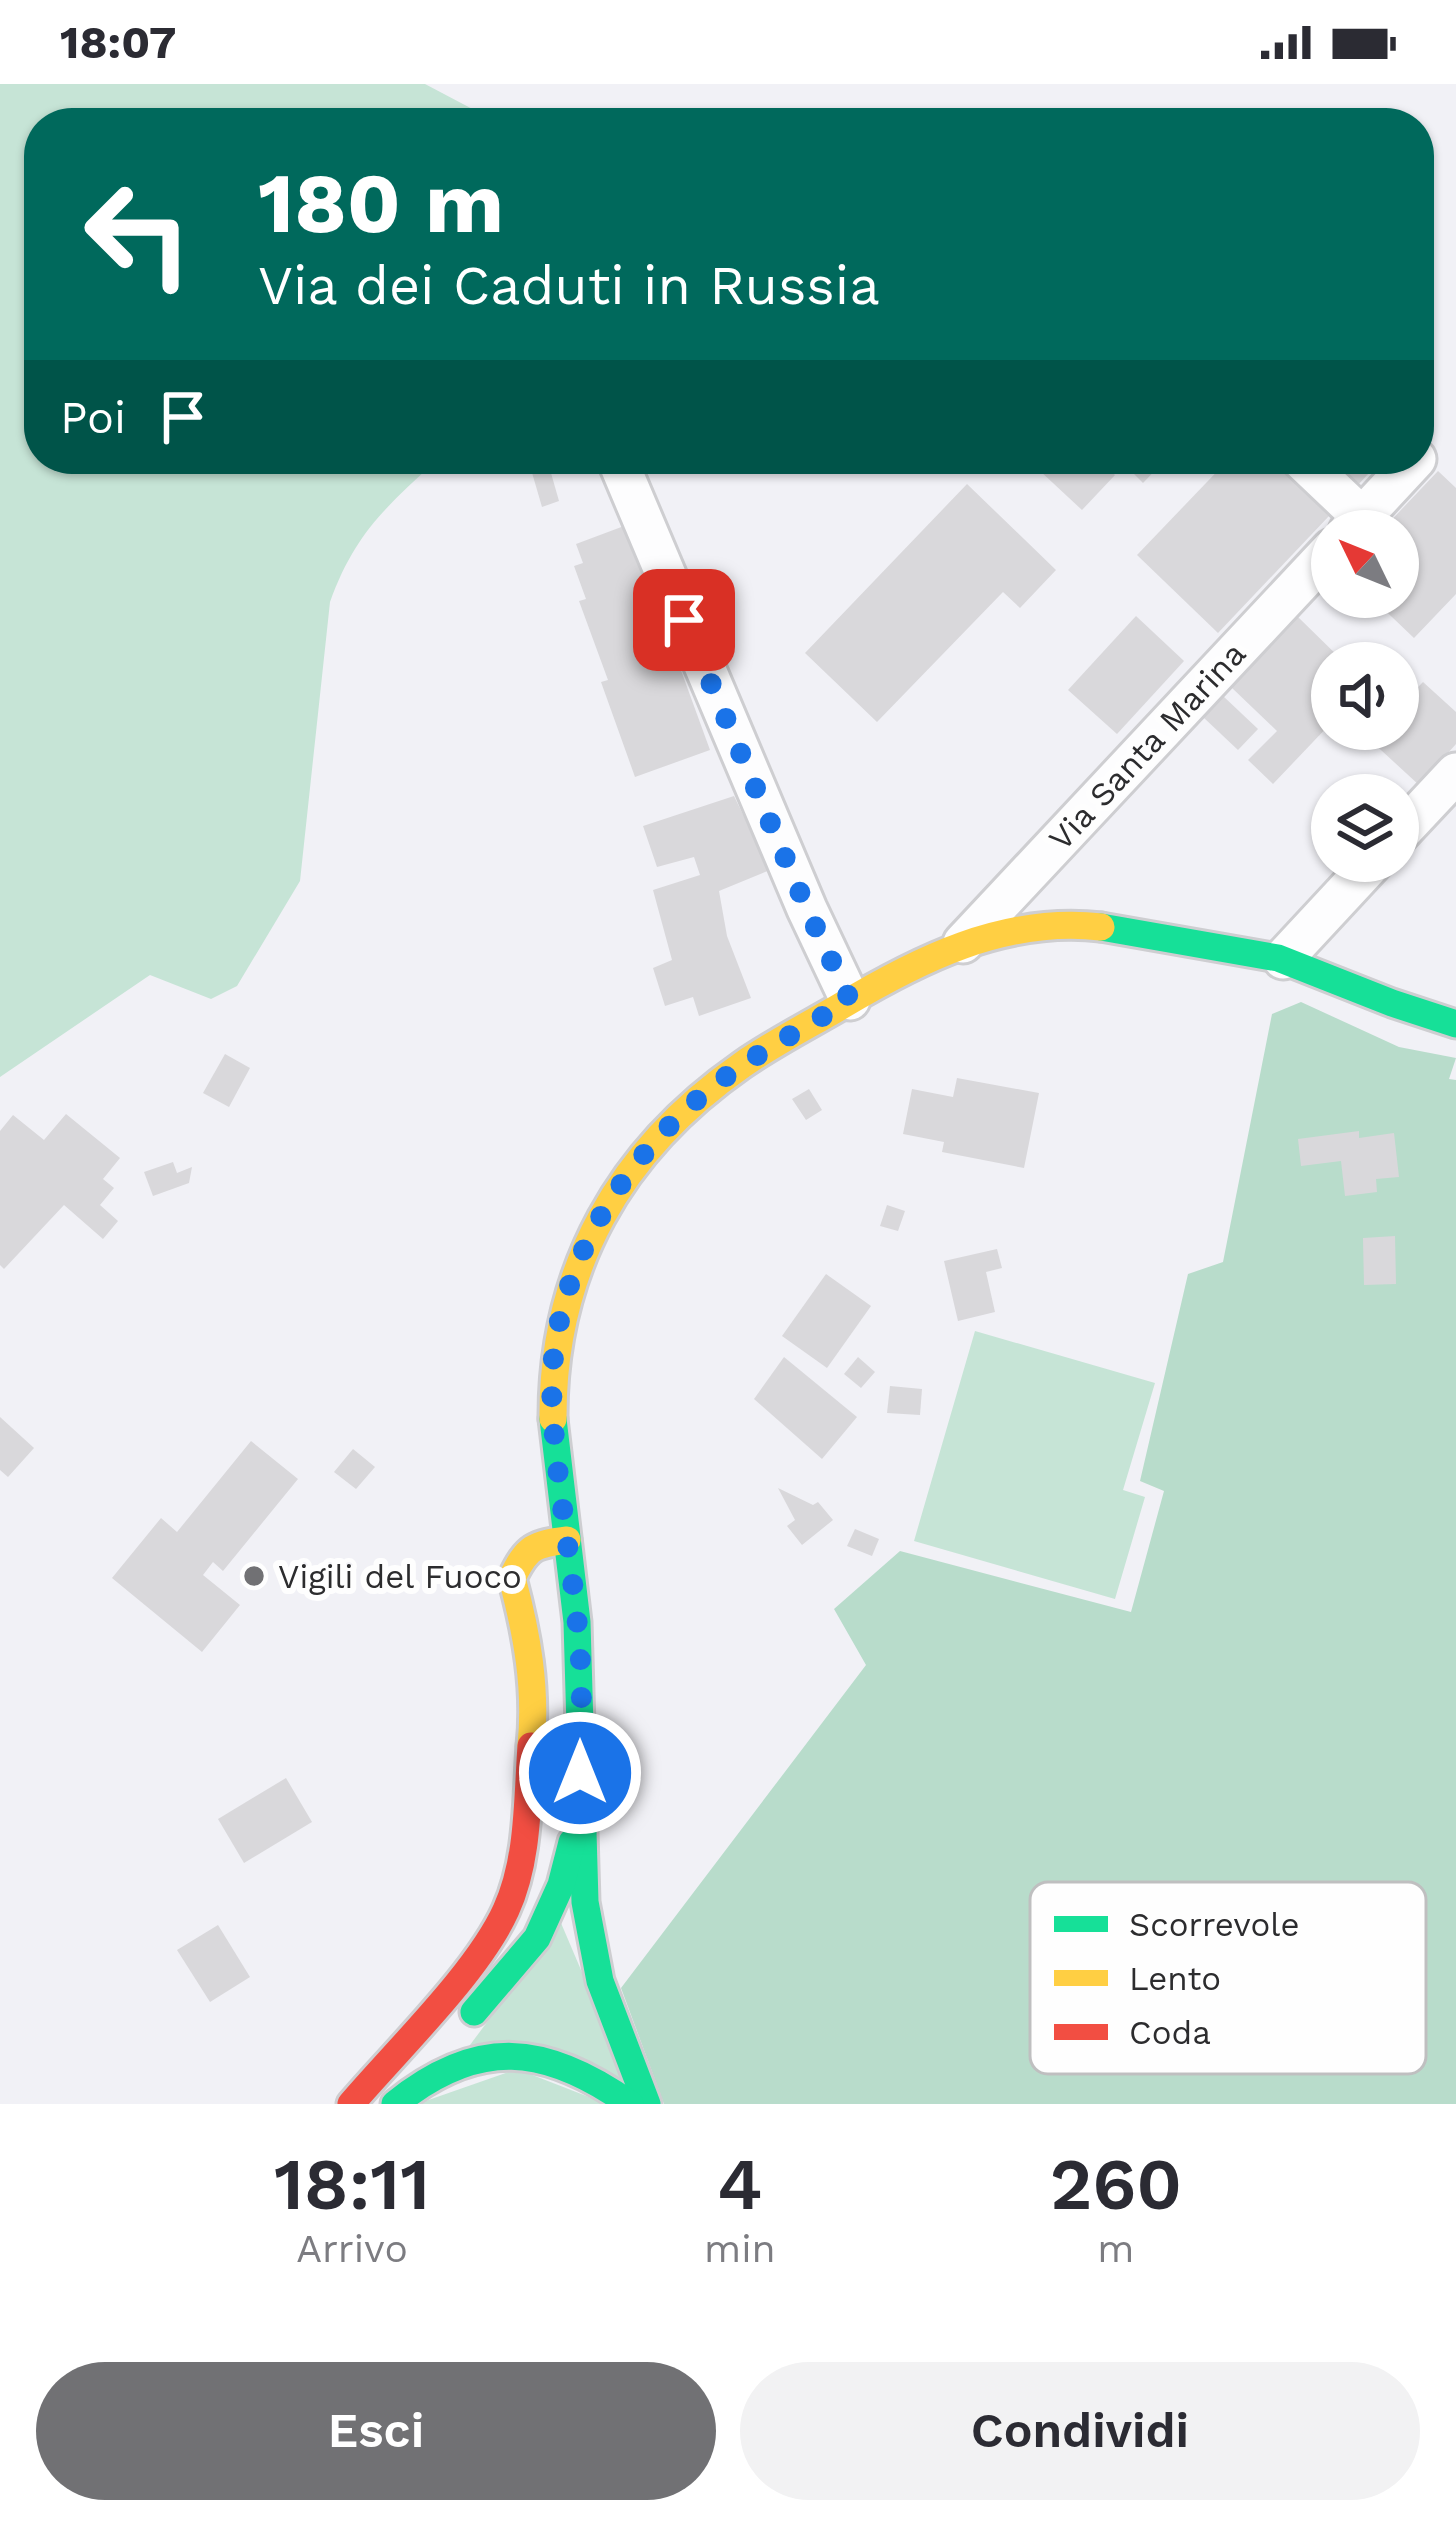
<!DOCTYPE html>
<html lang="it">
<style>
body{margin:0;font-family:"Work Sans",sans-serif;background:#f2f2f3;color:#2b2b33;height:100vh;display:flex;flex-direction:column;font-size:45px;white-space:nowrap}
*{box-sizing:border-box;margin:0}
p{font-size:39px;color:#7c7c81}
.icon{flex:none;width:66px;height:66px;fill:none;stroke:currentColor;stroke-width:2;stroke-linecap:round;stroke-linejoin:round}
.map{position:relative;height:2020px;overflow:hidden}
.details{display:flex;flex-direction:column;background:#fff;flex:1}
.details>*{flex:none}
.banner{position:absolute;left:24px;top:24px;width:1410px;height:366px;border-radius:48px;box-shadow:0 3px 9px #0004;background:#00695c;color:#fff;overflow:hidden}
.needle{width:78px;rotate:313deg}
.controls{position:absolute;left:1311px;top:426px;display:grid;gap:24px}
.controls a{display:grid;place-items:center;width:108px;height:108px;border-radius:50%;background:#fff;box-shadow:0 3px 9px #0004;font-size:60px}
.pin{position:absolute;display:grid;place-items:center;width:102px;height:102px;color:#fff;margin:-51px;border-radius:24px;box-shadow:0 6px 18px #0006}
.me{position:absolute;width:132px;margin:-66px;rotate:0deg;stroke-linejoin:round;filter:drop-shadow(0 0 9px #0008)}
.turn{display:flex;align-items:center;gap:42px;height:252px;padding:0 36px;font-size:54px}
.turn .icon{width:156px;height:156px;stroke-width:2.5}
.turn b{display:block;font-size:84px;line-height:102px}
.then{display:flex;align-items:center;height:114px;padding:0 36px;background:#0003;gap:24px;font-size:45px}
.eta{display:flex;justify-content:space-evenly;align-items:center;height:204px;text-align:center}
.eta b{font-size:72px;font-weight:600;line-height:84px}
.action{display:flex;gap:24px;margin-top:auto;padding:24px 36px}
.action a{flex:1;height:138px;border-radius:72px;background:#717174;color:#fff;font-size:48px;font-weight:600;line-height:138px;text-align:center}
.action a+a{background:#f2f2f3;color:#2b2b33}
.status{display:flex;justify-content:space-between;align-items:center;height:84px;padding:0 60px;background:#fff;direction:ltr}
.status svg{height:33px;fill:currentColor}
.map>svg:first-child{display:block}
.green{fill:#c6e4d6}
.forest{fill:#b8dccb}
.building{fill:#d9d8db}
.lines{fill:none;stroke-linecap:round;stroke-linejoin:round}
.street-casing{stroke:#ceced1;stroke-width:45}
.fast-casing{stroke:#ceced1;stroke-width:33}
.slow-casing{stroke:#ceced1;stroke-width:33}
.jam-casing{stroke:#ceced1;stroke-width:33}
.street{stroke:#fdfdfe;stroke-width:39}
.fast{stroke:#16e098;stroke-width:27}
.slow{stroke:#ffcf43;stroke-width:27}
.jam{stroke:#f24e42;stroke-width:27}
.route{stroke:#1a73e8;stroke-width:21;stroke-dasharray:0 37.8}
.poi-dot{fill:#717174;stroke:#fefefe;stroke-width:4.5}
.labels{text-anchor:middle;dominant-baseline:central;stroke-width:12;stroke-linejoin:round;paint-order:stroke}
.street-label{font-size:33px;fill:#2c2c2e;stroke:#fefefe}
.poi-label{font-size:33px;fill:#2c2c2e;stroke:#fefefe;text-anchor:start}
.key{fill:#fefefe;stroke:#bfbfc0;stroke-width:3}
.key-label{font-size:33px;fill:#2c2c2e}
</style>
<div class="status"><b>18:07</b><svg viewBox="0 0 49 12"><path d="M0 12V9h3v3zM5 12V6h3v6zM10 12V3h3v9zM15 12V0h3v12zM26 1h20v11H26zM47 4h2v5h-2z"/></svg></div>
<div class="map">
<svg width="1456" height="2020" viewBox="0 0 1456 2020">
<rect width="100%" height="100%" fill="#f1f1f6"/>
<g class="green">
<path d="M0 0H425L499 39H39V375H438C386 423 355 449 330 518L300 797 237 902 211 915 150 891 0 993Z"/>
<path d="M975 1247 1155 1299 1123 1406 1145 1413 1115 1515 914 1457Z"/>
<path d="M561 1839 633 2008 467 1965Z"/>
<path d="M517 1985 607 2020H417Z"/>
</g>
<path class="forest" d="M1301 918 1399 963 1456 974 1449 995 1456 996V2020H664L621 1904 866 1581 834 1525 900 1467 1131 1528 1164 1407 1140 1397 1188 1190 1223 1178 1272 930Z"/>
<g class="building">
<path d="M528 375H547L559 417 542 423Z"/>
<path d="M1050 375H1098L1115 391 1082 426 1039 386Z"/>
<path d="M1119 375H1166L1143 399Z"/>
<path d="M1229 375H1270L1329 432 1218 549 1137 471Z"/>
<path d="M1327 375H1382L1357 402Z"/>
<path d="M1438 387 1456 404V510L1414 554 1371 513H1398V447H1381Z"/>
<path d="M967 400 1056 486 1020 524 1003 508 877 638 805 569Z"/>
<path d="M624 442 647 493 710 666 635 693 601 598 608 596 579 517 586 515 574 482 583 479 576 460Z"/>
<path d="M1136 532 1184 577 1117 650 1068 606Z"/>
<path d="M1298 533 1345 579H1332V638L1273 700 1248 676 1277 647 1231 603Z"/>
<path d="M1423 598 1456 628V660L1419 701 1369 655 1379 645H1398V624Z"/>
<path d="M1223 612 1258 645 1238 666 1203 633Z"/>
<path d="M734 712 770 786 719 807 727 852 751 914 699 932 693 913 665 922 653 884 672 876 653 806 700 791 694 773 657 783 643 742Z"/>
<path d="M225 970 250 984 229 1023 203 1009Z"/>
<path d="M957 994 1039 1009 1024 1084 942 1068 944 1058 903 1050 912 1005 953 1013Z"/>
<path d="M809 1005 822 1026 806 1036 792 1015Z"/>
<path d="M66 1030 120 1074 103 1095 114 1104 100 1121 118 1137 103 1155 64 1121 4 1185 0 1181V1047L13 1031 44 1056Z"/>
<path d="M1359 1047V1054L1394 1049 1399 1093 1376 1095 1377 1108 1345 1112 1341 1077 1301 1082 1298 1055Z"/>
<path d="M173 1078 177 1089 192 1083 189 1099 153 1112 144 1088Z"/>
<path d="M887 1121 905 1127 898 1147 880 1142Z"/>
<path d="M1395 1152 1396 1200 1364 1201 1363 1154Z"/>
<path d="M997 1165 1002 1184 986 1188 995 1228 958 1237 944 1177Z"/>
<path d="M826 1190 871 1222 827 1284 782 1252Z"/>
<path d="M784 1273 857 1333 822 1375 754 1315Z"/>
<path d="M858 1273 875 1288 861 1304 844 1290Z"/>
<path d="M890 1302 922 1305 920 1331 887 1329Z"/>
<path d="M0 1333 34 1364 8 1393 0 1386Z"/>
<path d="M251 1357 298 1395 223 1487 213 1478 203 1491 240 1521 202 1568 112 1494 161 1434 177 1448Z"/>
<path d="M353 1365 375 1383 356 1405 334 1388Z"/>
<path d="M778 1404 813 1421 818 1418 833 1436 802 1461 787 1442 795 1436Z"/>
<path d="M855 1445 879 1455 872 1472 847 1462Z"/>
<path d="M286 1694 312 1738 244 1779 218 1735Z"/>
<path d="M218 1841 250 1893 210 1918 177 1866Z"/>
</g>
<g class="lines">
<g class="street-casing">
<g id="street">
<path d="M617 375 807 825 850 916"/>
<path d="M1301 375 1362 433"/>
<path d="M1349 447 1416 375"/>
<path d="M1398 751 1456 689"/>
<path d="M963 859 1332 465"/>
<path d="M1283 875 1374 777"/>
</g>
</g>
<g class="fast-casing">
<g id="fast">
<path d="M1101 843 1278 874 1392 919 1456 940"/>
<path d="M553 1335 577 1538 585 1818 600 1897 647 2020"/>
<path d="M474 1928 537 1854 561 1801 572 1758"/>
<path d="M395 2020C478 1953 545 1960 630 2020"/>
</g>
</g>
<g class="slow-casing">
<g id="slow">
<path d="M553 1335C552 1185 620 1066 742 981 772 960 805 943 836 925 917 876 1004 832 1101 843"/>
<path d="M531 1662C537 1605 527 1550 512 1494 527 1463 534 1460 567 1456"/>
</g>
</g>
<g class="jam-casing">
<path id="jam" d="M351 2020C397 1966 478 1888 506 1826 529 1776 527 1716 531 1662"/>
</g>
<use href="#street" class="street"/>
<use href="#fast" class="fast"/>
<use href="#slow" class="slow"/>
<use href="#jam" class="jam"/>
</g>
<g class="lines">
<path class="route" d="M580 1689C580 1650 583 1609 580 1570 574 1486 556 1402 552 1317 547 1183 633 1055 741 982 777 958 814 938 850 916L807 825 684 536"/>
</g>
<circle class="poi-dot" cx="254" cy="1492" r="12"/>
<g class="labels">
<g class="street-label">
<text transform="translate(1147 662) rotate(-47)">Via Santa Marina</text>
</g>
<g class="poi-label">
<text x="278" y="1492">Vigili del Fuoco</text>
</g>
</g>
<rect x="1030" y="1798" width="396" height="192" rx="18" class="key"/>
<rect x="1054" y="1832" width="54" height="16" fill="#16e098"/>
<rect x="1054" y="1886" width="54" height="16" fill="#ffcf43"/>
<rect x="1054" y="1940" width="54" height="16" fill="#f24e42"/>
<g class="key-label">
<text x="1129" y="1852">Scorrevole</text>
<text x="1129" y="1906">Lento</text>
<text x="1129" y="1960">Coda</text>
</g>
</svg>
<div class="controls">
<a><svg class="needle" viewBox="-14 -14 28 28"><path d="M0-13l5 13h-10z" fill="#e53935"/><path d="M0 13l5-13h-10z" fill="#7c7c81"/></svg></a>
<a><svg class="icon" aria-label="sound" viewBox="0 0 24 24"><path d="M4 9h4l5-4v14l-5-4H4zM17 9q2 3 0 6"/></svg></a>
<a><svg class="icon" aria-label="layers" viewBox="0 0 24 24"><path d="M12 4l9 5-9 5-9-5zM3 14l9 5 9-5"/></svg></a>
</div>
<div class="pin" style="left:684px;top:536px;background:#d93025"><svg class="icon" aria-label="arrive" viewBox="0 0 24 24"><path d="M6 21V4h12l-3 4 3 4H6"/></svg></div>
<svg class="me" style="left:580px;top:1689px" viewBox="-20 -20 40 40"><circle r="17" fill="#1a73e8" stroke="#fff" stroke-width="3"/><path d="M0-11L8 9 0 5-8 9z" fill="#fff"/></svg>
<div class="banner">
<div class="turn"><svg class="icon" aria-label="left" viewBox="0 0 24 24"><path d="M17 20v-9H6M10 6l-5 5 5 5"/></svg><div><b>180 m</b>Via dei Caduti in Russia</div></div>
<div class="then">Poi<svg class="icon" aria-label="arrive" viewBox="0 0 24 24"><path d="M6 21V4h12l-3 4 3 4H6"/></svg></div>
</div>
</div>
<section class="details">
<div class="eta">
<div><b>18:11</b><p>Arrivo</p></div>
<div><b>4</b><p>min</p></div>
<div><b>260</b><p>m</p></div>
</div>
<div class="action"><a>Esci</a><a>Condividi</a></div>
</section>
